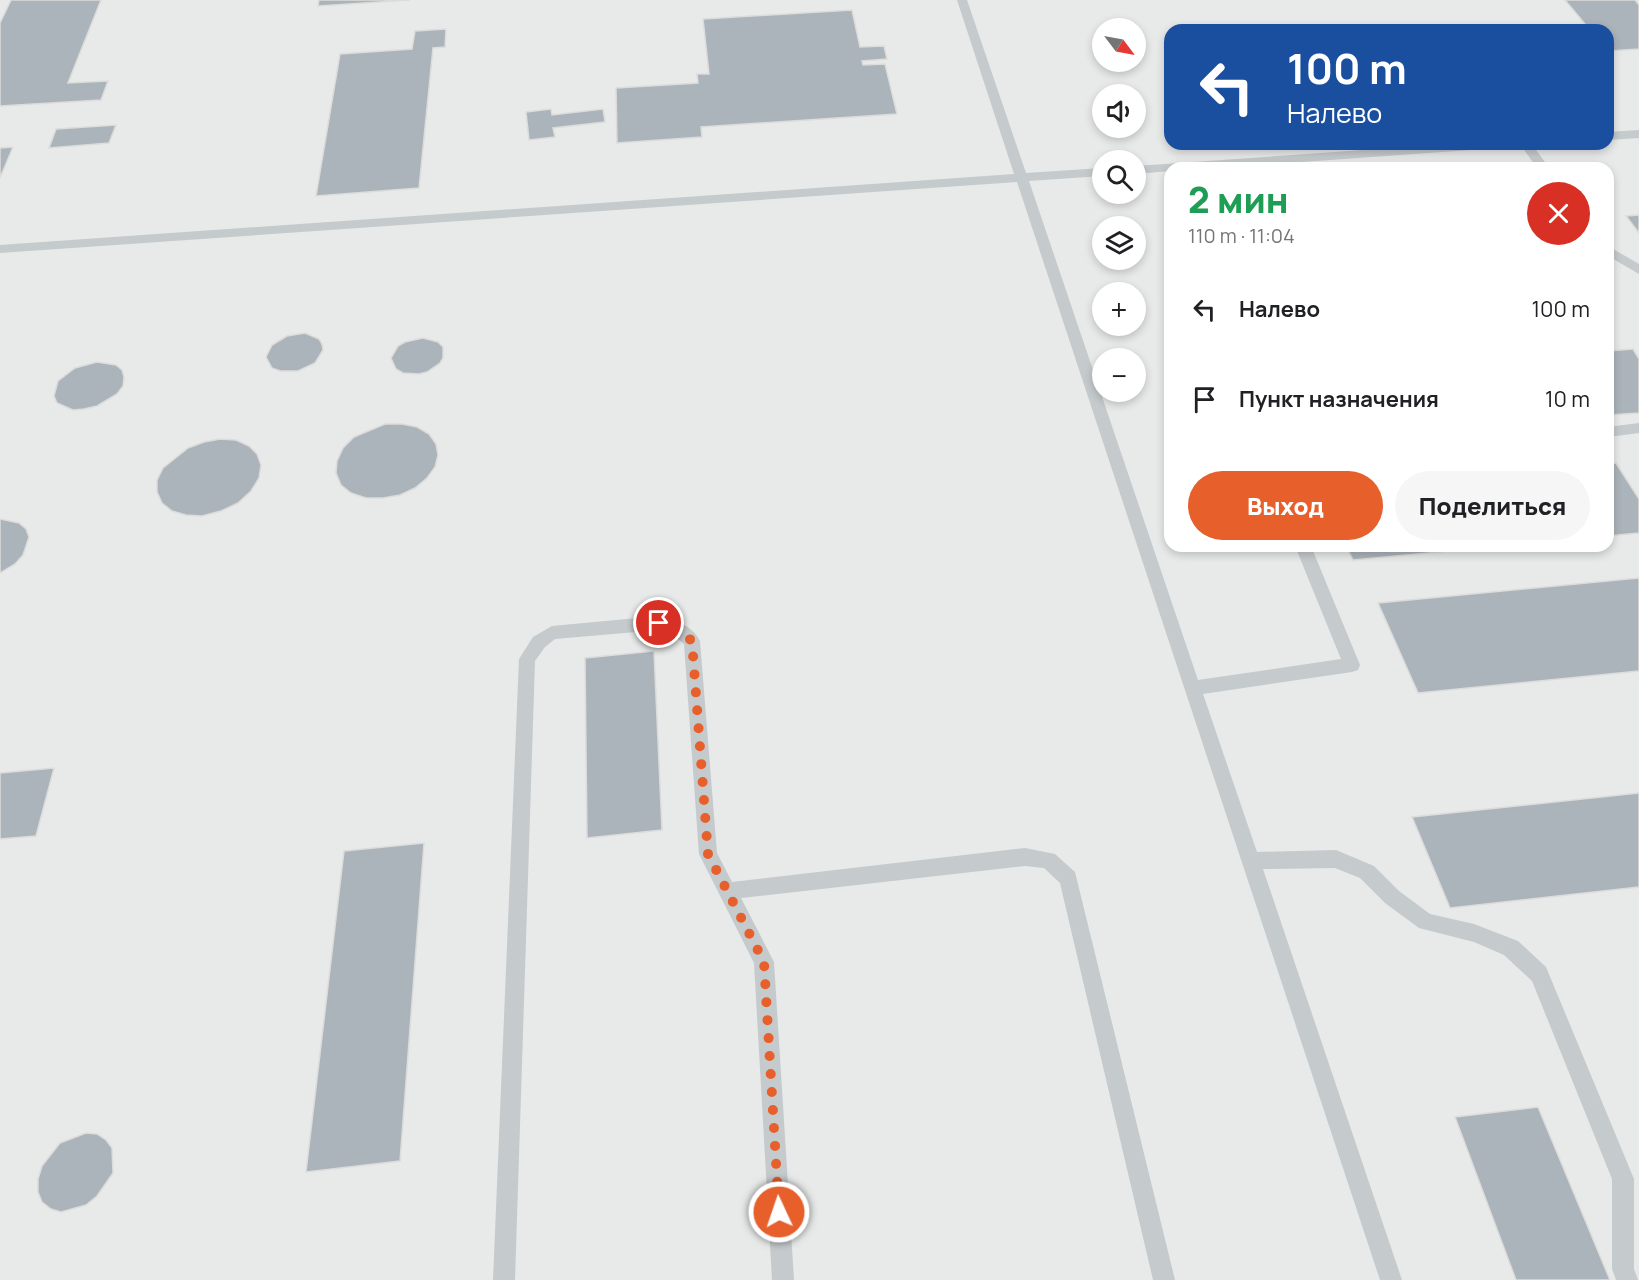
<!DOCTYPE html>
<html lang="ru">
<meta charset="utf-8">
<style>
body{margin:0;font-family:Manrope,sans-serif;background:#f6f6f6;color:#202124;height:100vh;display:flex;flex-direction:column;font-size:22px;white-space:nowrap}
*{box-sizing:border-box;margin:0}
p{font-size:20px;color:#757577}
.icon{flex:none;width:33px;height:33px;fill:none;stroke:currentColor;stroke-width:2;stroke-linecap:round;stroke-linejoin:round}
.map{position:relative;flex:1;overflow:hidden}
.details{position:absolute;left:1164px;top:162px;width:450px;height:390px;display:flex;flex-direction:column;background:#fff;border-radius:18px;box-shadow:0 3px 9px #0003}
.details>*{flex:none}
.hud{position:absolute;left:1164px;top:24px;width:450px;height:126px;border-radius:18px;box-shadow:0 3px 9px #0003;background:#1a4fa0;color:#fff;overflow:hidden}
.needle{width:39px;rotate:122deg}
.buttons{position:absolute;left:1092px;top:18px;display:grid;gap:12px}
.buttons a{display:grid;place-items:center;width:54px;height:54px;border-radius:50%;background:#fff;box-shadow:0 3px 9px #0003;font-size:30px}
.pin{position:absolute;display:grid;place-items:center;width:51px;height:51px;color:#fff;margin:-26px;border:3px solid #fff;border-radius:50%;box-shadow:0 2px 6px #0007}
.me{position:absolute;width:66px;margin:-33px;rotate:357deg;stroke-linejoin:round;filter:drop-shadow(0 0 4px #0008)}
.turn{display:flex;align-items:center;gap:21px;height:126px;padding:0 24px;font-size:27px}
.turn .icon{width:78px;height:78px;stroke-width:2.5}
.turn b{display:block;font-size:42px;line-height:51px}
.round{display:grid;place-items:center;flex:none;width:63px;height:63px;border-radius:32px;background:#f6f6f6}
.overview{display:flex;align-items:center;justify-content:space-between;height:102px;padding:0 24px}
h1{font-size:36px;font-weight:800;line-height:45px;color:#1e9e55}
.cta{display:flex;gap:12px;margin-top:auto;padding:12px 24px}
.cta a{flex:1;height:69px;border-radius:36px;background:#e75f2b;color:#fff;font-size:24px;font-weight:800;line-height:69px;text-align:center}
.cta a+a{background:#f6f6f6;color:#202124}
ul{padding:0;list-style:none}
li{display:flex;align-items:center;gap:18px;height:90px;padding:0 24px}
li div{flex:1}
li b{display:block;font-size:22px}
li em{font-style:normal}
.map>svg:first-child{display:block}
.built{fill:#e8e9e9;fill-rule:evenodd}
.building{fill:#acb4bb;stroke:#dcdcda;stroke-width:1.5}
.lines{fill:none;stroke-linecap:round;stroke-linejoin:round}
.lane{fill:#c5cacd;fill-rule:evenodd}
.route{stroke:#e75f2b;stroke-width:10;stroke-dasharray:0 18}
</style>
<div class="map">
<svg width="1639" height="1280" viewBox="0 0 1639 1280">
<rect width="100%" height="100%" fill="#fafaf8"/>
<path class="built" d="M0 0H1639V1280H0ZM1102 28H1136V62H1102ZM1170 30H1608V144H1170ZM1102 94H1136V128H1102ZM1102 160H1136V194H1102ZM1170 168H1608V546H1170ZM1102 226H1136V260H1102ZM1102 292H1136V326H1102ZM1102 358H1136V392H1102Z"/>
<g class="building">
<path d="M11 0H101L68 83 108 81 101 100 0 106V23Z"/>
<path d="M319 0H410L318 6Z"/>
<path d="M1565 0H1635L1639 5V49L1608 51V30H1590Z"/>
<path d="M852 10 860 47 884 46 887 59 862 61 863 65 885 64 897 114 701 127 702 137 617 143 616 88 698 83 697 74H709L703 19Z"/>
<path d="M446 29 445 47 433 48 419 188 316 196 340 54 412 49 415 31Z"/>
<path d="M551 109 552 115 603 109 605 122 553 128 555 137 529 140 526 112Z"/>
<path d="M116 125 109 143 49 148 56 129Z"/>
<path d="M13 147 0 178V148Z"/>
<path d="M1639 215V233L1626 216Z"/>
<path d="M305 333 319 339 322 344 323 350 315 363 298 371H280L272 368 266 357 272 345 287 336Z"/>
<path d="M423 338 438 342 443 347V358L440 363 427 372 419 374 403 373 396 369 391 358 398 346 405 342Z"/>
<path d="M1633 349 1639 359V413L1608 415V351Z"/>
<path d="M97 362 116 365 122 370 124 377 123 386 117 394 97 406 84 409 73 410 57 403 54 396 58 381 75 368Z"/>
<path d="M385 424H402L417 427 429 434 436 444 438 455 435 467 427 478 415 488 400 495 383 498H366L351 493 341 485 336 473 337 461 343 448 354 437Z"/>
<path d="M220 439 236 440 249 446 257 454 261 465 259 478 251 491 238 503 221 511 202 516 186 515 172 511 162 503 157 492V480L163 468 188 448 204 442Z"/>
<path d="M1616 463 1639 499V533L1608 536V464Z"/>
<path d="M0 519 19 523 26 529 29 537 23 555 15 564 0 573Z"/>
<path d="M1346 546H1502L1353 560Z"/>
<path d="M1639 578V671L1418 693 1378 603Z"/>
<path d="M654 651 662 830 587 838 585 658Z"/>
<path d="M54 768 36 836 0 839V773Z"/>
<path d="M1639 793V887L1450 908 1412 817Z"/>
<path d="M424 843 400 1161 306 1172 344 851Z"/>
<path d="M1538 1107 1610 1280H1516L1455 1117Z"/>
<path d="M86 1133 97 1134 106 1140 112 1148 113 1173 97 1196 86 1205 61 1212 51 1209 42 1202 38 1192V1179L42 1166 60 1143Z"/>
</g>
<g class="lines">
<g class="lane">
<path d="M957 0H967L1026 173 1102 168V176L1029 181 1198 680 1341 659 1295 546H1311L1360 665 1358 670 1352 672 1203 694 1257 852 1336 850 1374 866 1399 891 1430 914 1474 924 1518 941 1546 967 1634 1179V1269L1638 1280H1616L1612 1269V1179L1532 981 1504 955 1474 942 1419 928 1385 903 1360 878 1335 868 1263 869 1402 1280H1380L1017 182 0 253V245L1014 174Z"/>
<path d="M1639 130V138L1608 140V132Z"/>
<path d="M1448 144H1505L1499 148 1216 168H1170V171L1136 174V166Z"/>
<path d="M1520 144H1532L1549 168H1537Z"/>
<path d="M1608 246 1639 264V274L1608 256Z"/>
<path d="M1639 423V433L1608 437V427Z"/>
<path d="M659 616C675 620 692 625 700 641L717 853 732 882 1025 848 1055 854 1075 872 1175 1280H1153L1060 883 1044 868 1025 866 741 898 774 962 794 1280H772L754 963 699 854 684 644 670 633 659 630 555 639 545 647 535 661 515 1280H493L519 659 533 637 552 626Z"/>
</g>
</g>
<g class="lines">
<path class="route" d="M659 623 675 627 692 641 708 854 764 962 779 1212"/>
</g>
</svg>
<div class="buttons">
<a><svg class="needle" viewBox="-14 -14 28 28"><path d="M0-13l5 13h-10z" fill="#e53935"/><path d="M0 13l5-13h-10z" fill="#757577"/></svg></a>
<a><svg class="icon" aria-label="sound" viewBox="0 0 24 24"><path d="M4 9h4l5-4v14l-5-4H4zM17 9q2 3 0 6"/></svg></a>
<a><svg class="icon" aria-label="search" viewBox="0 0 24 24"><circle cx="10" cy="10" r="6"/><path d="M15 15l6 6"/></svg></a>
<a><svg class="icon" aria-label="layers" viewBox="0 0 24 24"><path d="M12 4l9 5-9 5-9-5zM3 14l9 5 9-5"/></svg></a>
<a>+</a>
<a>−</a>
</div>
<div class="pin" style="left:659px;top:623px;background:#d93025"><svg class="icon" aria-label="arrive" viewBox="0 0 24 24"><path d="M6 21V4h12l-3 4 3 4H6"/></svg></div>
<svg class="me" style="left:779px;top:1212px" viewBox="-20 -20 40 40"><circle r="17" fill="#e75f2b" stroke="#fff" stroke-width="3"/><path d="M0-11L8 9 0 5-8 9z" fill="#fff"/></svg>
<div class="hud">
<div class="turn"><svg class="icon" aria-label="left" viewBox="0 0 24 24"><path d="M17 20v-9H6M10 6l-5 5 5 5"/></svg><div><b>100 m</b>Налево</div></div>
</div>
<section class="details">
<div class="overview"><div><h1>2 мин</h1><p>110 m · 11:04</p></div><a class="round" style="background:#d93025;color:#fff"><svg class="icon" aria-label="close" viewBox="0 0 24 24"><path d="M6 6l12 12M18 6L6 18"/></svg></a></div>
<ul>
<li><svg class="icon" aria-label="left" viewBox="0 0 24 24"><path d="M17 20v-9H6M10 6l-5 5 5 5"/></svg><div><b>Налево</b></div><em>100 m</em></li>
<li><svg class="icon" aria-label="arrive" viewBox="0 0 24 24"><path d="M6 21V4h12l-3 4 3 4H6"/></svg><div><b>Пункт назначения</b></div><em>10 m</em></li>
</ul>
<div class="cta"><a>Выход</a><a>Поделиться</a></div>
</section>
</div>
